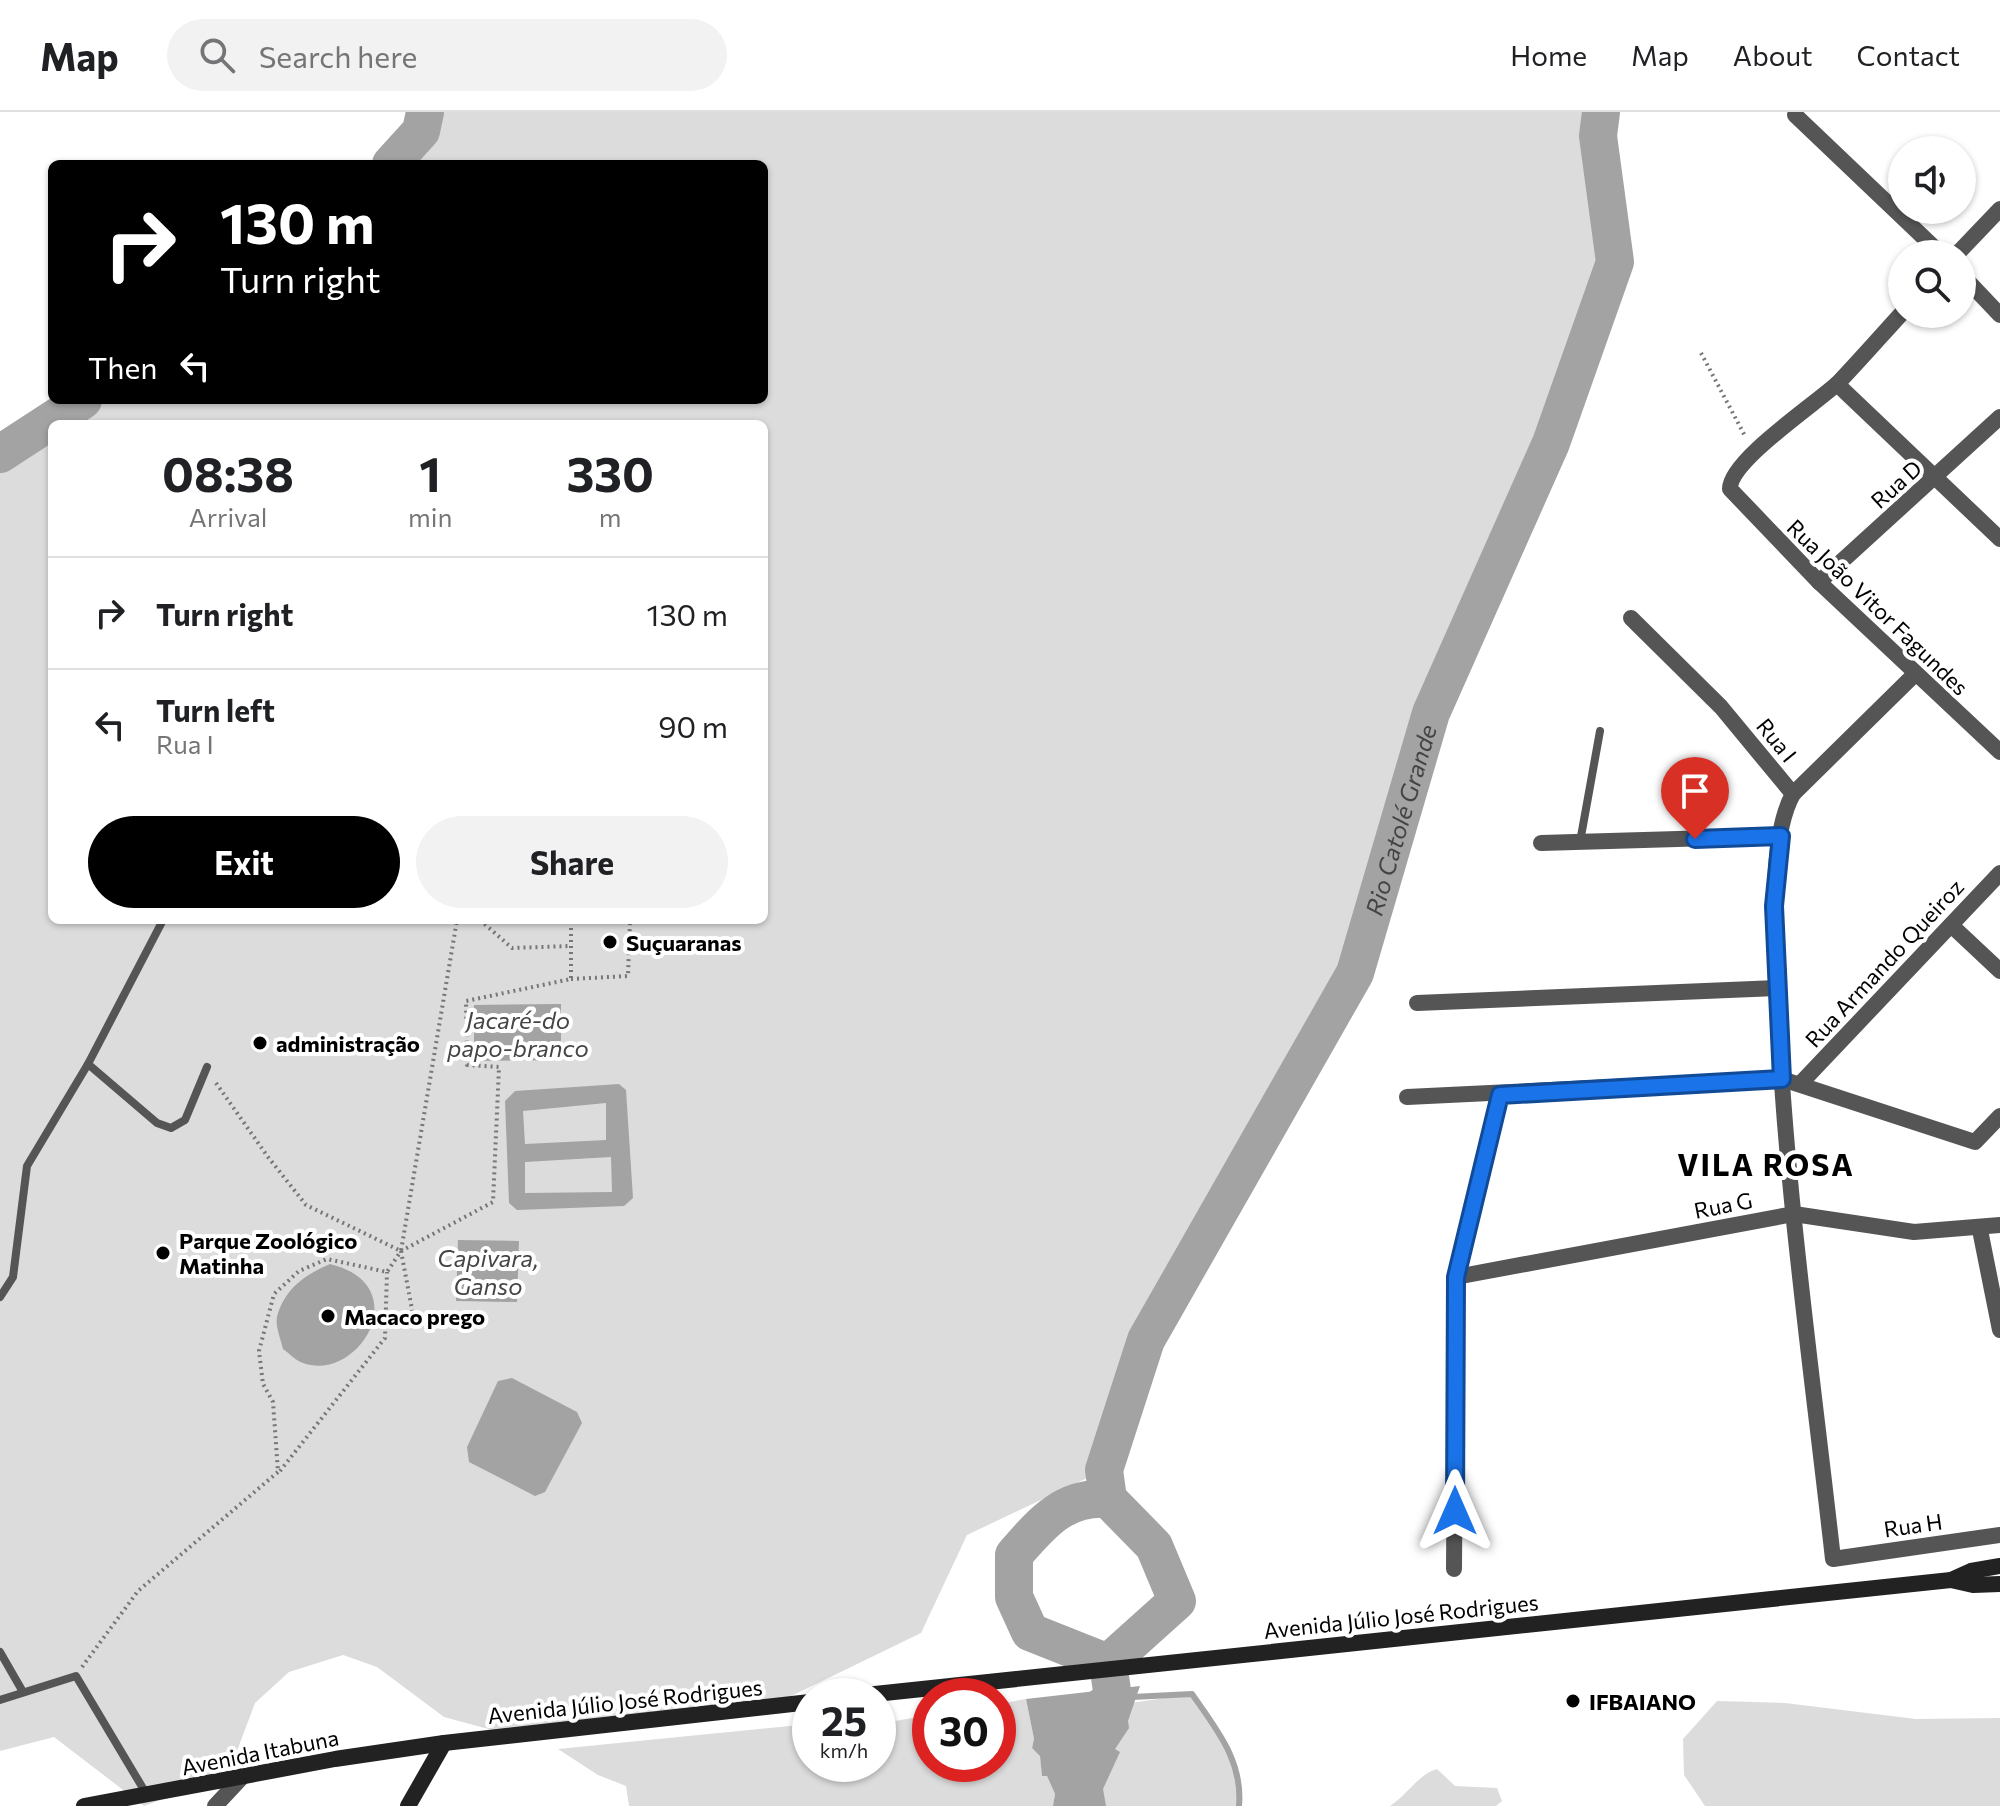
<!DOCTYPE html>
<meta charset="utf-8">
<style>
body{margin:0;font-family:Commissioner,sans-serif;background:#f2f2f2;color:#202124;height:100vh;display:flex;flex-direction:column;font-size:30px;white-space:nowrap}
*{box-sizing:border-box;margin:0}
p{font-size:26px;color:#757577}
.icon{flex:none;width:44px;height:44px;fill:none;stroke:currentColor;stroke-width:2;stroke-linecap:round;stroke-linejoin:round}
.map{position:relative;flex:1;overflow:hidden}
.side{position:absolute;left:48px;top:308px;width:720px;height:504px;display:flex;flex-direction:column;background:#fff;border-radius:12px;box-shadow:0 2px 6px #0004}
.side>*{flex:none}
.banner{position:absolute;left:48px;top:48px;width:720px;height:244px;border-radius:12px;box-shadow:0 2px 6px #0004;background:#000;color:#fff;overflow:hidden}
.fabs{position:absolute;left:1888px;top:24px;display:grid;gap:16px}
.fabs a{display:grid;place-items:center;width:88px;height:88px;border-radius:50%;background:#fff;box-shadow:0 2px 6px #0004;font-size:40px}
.speed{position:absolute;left:792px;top:1566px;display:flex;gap:16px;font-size:40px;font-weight:700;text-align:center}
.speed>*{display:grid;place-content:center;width:104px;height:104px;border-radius:50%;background:#fff;box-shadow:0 2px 6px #0004;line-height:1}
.speed small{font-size:20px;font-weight:400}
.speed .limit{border:12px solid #d22;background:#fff;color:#111}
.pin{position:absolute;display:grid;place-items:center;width:68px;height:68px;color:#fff;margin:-82px -34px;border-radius:50% 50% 50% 0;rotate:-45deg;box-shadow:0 0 8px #0007}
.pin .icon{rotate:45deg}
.me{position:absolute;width:88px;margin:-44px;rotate:0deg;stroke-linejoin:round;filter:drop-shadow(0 0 6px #0008)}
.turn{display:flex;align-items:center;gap:28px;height:168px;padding:0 40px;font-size:36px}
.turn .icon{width:104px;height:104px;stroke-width:2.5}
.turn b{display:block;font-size:56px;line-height:68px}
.then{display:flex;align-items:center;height:76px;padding:0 40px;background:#0003;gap:16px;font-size:30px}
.eta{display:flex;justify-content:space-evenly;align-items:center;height:136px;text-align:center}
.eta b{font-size:48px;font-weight:700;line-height:56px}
.cta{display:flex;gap:16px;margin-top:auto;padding:16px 40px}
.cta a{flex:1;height:92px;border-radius:48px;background:#000;color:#fff;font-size:32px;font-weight:700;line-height:92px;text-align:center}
.cta a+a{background:#f2f2f2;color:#202124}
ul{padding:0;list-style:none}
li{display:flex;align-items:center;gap:24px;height:112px;padding:0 40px;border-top:2px solid #e0e0e0}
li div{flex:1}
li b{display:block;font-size:30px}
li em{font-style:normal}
header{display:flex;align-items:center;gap:48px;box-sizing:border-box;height:112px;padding:0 40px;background:#fff;border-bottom:2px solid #e0e0e0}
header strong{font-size:38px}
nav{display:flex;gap:44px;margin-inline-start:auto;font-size:28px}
.search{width:560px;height:72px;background:#f2f2f2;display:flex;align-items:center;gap:20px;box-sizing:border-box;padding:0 28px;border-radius:44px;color:#757577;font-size:30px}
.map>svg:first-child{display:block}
.green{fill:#dcdcdc;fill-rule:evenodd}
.water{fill:#a3a3a3;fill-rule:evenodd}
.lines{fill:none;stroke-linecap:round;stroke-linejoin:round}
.stream{stroke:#a3a3a3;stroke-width:6}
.river{stroke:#a3a3a3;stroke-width:38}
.path{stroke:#777;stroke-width:4;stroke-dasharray:2 4;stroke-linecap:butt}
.lane{stroke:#555;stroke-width:8}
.street{stroke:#555;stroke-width:16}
.secondary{stroke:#222;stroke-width:16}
.route-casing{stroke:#114b97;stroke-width:20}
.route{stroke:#1a73e8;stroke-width:14}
.poi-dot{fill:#000;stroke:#fff;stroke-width:3}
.labels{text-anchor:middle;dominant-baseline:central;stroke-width:8;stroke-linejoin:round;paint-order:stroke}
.street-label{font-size:22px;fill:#000;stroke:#fff}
.poi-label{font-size:22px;font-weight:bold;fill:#000;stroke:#fff;text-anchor:start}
.water-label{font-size:24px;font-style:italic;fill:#444;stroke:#fff}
.district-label{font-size:30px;font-weight:bold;letter-spacing:2px;fill:#000;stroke:#fff}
</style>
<header>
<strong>Map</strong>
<div class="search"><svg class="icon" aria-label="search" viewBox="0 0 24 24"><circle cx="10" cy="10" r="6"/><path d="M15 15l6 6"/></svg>Search here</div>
<nav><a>Home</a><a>Map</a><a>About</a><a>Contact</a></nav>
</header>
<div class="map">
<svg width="2000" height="1694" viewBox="0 0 2000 1694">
<rect width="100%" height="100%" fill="#fff"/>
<g class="green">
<path d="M425 0H1601L1598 24 1615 150 1551 331 1431 601 1355 861 1146 1228 1104 1358 967 1423 921 1521 785 1587 503 1621 444 1605 377 1555 343 1543 289 1560 255 1591 228 1663 144 1694 54 1625 0 1639V342L83 288H764V52H391L421 19ZM52 312H764V808H52Z"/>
<path d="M1192 1582C1217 1617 1243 1650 1239 1694H1079L1124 1592Z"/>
<path d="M1026 1587 1034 1627 1032 1636 1040 1643 1042 1663 1047 1664 1055 1682 1053 1694H629L626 1674 598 1663 558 1637 810 1612V1652H878V1606L889 1610 930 1603V1652H998V1592Z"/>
<path d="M1717 1589 1785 1591 1916 1607 2000 1606V1694H1705L1684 1663 1683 1627Z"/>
<path d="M1437 1657 1455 1674 1497 1676 1502 1689 1496 1694H1390C1407 1683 1420 1661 1437 1657Z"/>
</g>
<g class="water">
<path d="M561 892V948L474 949V893Z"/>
<path d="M619 972 626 978 633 1086 624 1094 517 1098 509 1091 505 989 515 979ZM606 991V1028L525 1032 523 999ZM611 1045 612 1080 525 1081V1050Z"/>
<path d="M458 1128 519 1129 517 1190 456 1189Z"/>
<path d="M330 1152C417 1173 359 1271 303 1251 296 1249 289 1241 283 1237 281 1228 275 1214 277 1205 284 1177 306 1162 330 1152Z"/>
<path d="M512 1266 577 1300 582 1311 545 1380 535 1384 469 1350 467 1335 498 1269Z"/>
<path d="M1140 1574 1128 1609 1129 1616 1115 1637 1120 1640 1103 1677 1106 1694H1053L1055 1682 1047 1664H1042L1040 1644 1032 1636 1034 1627 1026 1587Z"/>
</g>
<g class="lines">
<path class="stream" d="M1132 1585 1192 1582C1217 1618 1243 1649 1239 1694"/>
<g class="river">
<path d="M391 52 421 19 425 0"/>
<path d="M0 342 83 288"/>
<path d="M1108 1387C1063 1384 1041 1412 1014 1443V1485L1030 1520 1108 1551"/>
<path id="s1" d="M1079 1694 1100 1596 1113 1586 1108 1551 1177 1489 1154 1434 1108 1387 1104 1358 1146 1228 1355 861 1431 601 1551 331 1615 150 1598 24 1601 0"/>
</g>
<g class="path">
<path d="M1701 241 1745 324"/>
<path d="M480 808 512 836 571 834"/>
<path d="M571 867 628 864 630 808"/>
<path d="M216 971 268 1045 306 1093 401 1139 457 808"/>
<path d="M401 1139 414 1208"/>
<path d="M280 1359 385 1226 387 1160"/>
<path d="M82 1555 138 1479 278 1360 273 1290 263 1272 259 1239 274 1182 299 1159 327 1147 387 1160 401 1139 493 1090 499 955 467 953 466 889 571 867V808"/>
</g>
<g class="lane">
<path d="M1580 730 1600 619"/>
<path d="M88 952 157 1011 171 1016 185 1008 207 955"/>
<path d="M0 1185 13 1165 27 1054 88 952 163 808"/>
<path d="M0 1540 23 1580"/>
<path d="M0 1588 76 1564 147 1683"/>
</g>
<g class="street">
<path d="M1795 3 1941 142"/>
<path d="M1957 142 2000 97"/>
<path d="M1962 163 2000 203"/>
<path d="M1902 201C1881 224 1860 248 1839 270 1817 291 1729 349 1730 377L1819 470 2000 640"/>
<path d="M1837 272 2000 427"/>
<path d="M1819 470 2000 305"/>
<path d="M1631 506 1721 595 1793 682"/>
<path d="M1914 563 1793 682C1770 723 1775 808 1776 855 1782 1053 1811 1250 1833 1447L2000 1423"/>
<path d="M1541 731 1781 724"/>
<path d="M1951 813 2000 859"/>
<path d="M1417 891 1777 876"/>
<path d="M1800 972 2000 761"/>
<path d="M1407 985 1782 967 1975 1030 2000 1004"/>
<path d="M1980 1118 2000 1218"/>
<path d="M1456 1165 1794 1102 1914 1120 2000 1113"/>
<path d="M1454 1457 1456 1165 1500 983"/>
<path d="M215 1694 243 1664"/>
</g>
<g class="secondary">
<path d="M1951 1468 1973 1473 2000 1472"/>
<path d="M856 1584 1951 1468 1971 1459 2000 1454"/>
<path d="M84 1694 335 1647 444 1631 810 1590"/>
<path d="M408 1694 444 1631"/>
</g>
</g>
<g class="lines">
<g class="route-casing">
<path id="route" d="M1455 1399 1456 1165 1500 983 1782 967 1774 794 1781 724 1695 727"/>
</g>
<use href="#route" class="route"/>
</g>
<g class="poi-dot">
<circle cx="610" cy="830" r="8"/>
<circle cx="260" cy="931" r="8"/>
<circle cx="163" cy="1141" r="8"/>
<circle cx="328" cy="1204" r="8"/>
<circle cx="1573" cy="1589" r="8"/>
</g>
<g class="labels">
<g class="street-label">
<text transform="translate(1896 372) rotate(-42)">Rua D</text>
<text transform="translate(1878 495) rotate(44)">Rua João Vitor Fagundes</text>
<text transform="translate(1777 628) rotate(51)">Rua I</text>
<text transform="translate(1884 851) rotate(-47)">Rua Armando Queiroz</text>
<text transform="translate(1723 1093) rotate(-11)">Rua G</text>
<text transform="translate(1913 1413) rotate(-8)">Rua H</text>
<text transform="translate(1401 1504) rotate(-6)">Avenida Júlio José Rodrigues</text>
<text transform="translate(625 1589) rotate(-6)">Avenida Júlio José Rodrigues</text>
<text transform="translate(260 1640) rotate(-11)">Avenida Itabuna</text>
</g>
<g class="poi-label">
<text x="626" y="830">Suçuaranas</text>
<text x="276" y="931">administração</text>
<text x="179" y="1128">Parque Zoológico<tspan x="179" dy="25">Matinha</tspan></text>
<text x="344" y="1204">Macaco prego</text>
<text x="1589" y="1589">IFBAIANO</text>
</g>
<g class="water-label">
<text stroke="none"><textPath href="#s1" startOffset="1118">Rio Catolé Grande</textPath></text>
<text x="518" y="907">Jacaré-do<tspan x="518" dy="28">papo-branco</tspan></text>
<text x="488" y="1145">Capivara,<tspan x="488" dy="28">Ganso</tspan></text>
</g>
<g class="district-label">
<text x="1766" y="1051">VILA ROSA</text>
</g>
</g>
</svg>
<div class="fabs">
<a><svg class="icon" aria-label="sound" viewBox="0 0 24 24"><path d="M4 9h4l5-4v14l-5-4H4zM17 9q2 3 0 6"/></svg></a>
<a><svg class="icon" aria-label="search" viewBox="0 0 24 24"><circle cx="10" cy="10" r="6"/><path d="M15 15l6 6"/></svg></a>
</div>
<div class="speed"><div>25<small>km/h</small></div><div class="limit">30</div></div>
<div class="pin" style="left:1695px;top:727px;background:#d93025"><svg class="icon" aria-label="arrive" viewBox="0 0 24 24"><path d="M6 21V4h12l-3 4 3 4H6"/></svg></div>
<svg class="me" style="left:1455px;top:1399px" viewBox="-20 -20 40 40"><path d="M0-17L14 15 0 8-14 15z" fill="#1a73e8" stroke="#fff" stroke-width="4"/></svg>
<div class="banner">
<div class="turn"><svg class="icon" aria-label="right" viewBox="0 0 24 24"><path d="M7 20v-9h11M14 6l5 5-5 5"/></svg><div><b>130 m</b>Turn right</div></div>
<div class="then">Then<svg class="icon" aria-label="left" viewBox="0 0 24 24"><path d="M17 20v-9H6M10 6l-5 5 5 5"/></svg></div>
</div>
<section class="side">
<div class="eta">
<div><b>08:38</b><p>Arrival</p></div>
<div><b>1</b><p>min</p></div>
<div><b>330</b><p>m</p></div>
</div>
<ul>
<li><svg class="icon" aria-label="right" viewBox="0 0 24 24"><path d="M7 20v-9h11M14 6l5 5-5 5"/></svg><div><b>Turn right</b></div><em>130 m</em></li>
<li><svg class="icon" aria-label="left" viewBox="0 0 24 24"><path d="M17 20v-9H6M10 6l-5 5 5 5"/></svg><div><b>Turn left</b><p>Rua I</p></div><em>90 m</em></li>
</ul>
<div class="cta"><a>Exit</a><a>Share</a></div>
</section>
</div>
